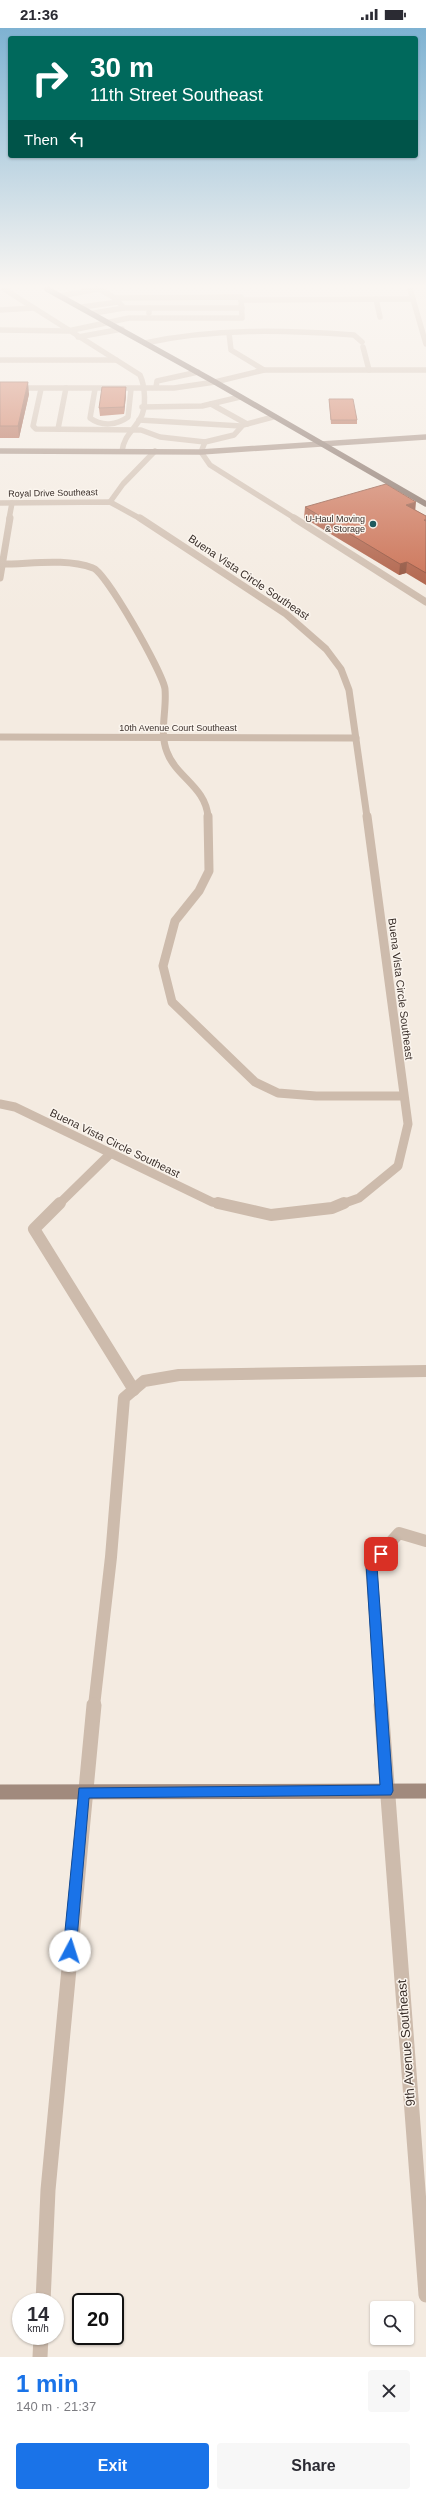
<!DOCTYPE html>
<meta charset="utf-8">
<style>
body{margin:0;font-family:Arial,sans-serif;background:#f7f7f7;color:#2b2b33;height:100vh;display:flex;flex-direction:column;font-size:15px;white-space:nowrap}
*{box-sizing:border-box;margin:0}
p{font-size:13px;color:#7c7c81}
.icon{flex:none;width:22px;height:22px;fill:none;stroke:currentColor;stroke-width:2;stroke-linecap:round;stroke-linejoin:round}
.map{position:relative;height:2329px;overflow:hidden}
.sheet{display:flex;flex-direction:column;background:#fff;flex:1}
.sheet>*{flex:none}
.guide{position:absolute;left:8px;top:8px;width:410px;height:122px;border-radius:4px;box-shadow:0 1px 3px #0004;background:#00695c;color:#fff;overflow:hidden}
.tools{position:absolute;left:370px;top:2273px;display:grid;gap:8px}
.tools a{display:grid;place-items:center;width:44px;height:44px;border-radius:4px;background:#fff;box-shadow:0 1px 3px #0004;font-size:20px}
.speed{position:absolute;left:12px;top:2265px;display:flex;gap:8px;font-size:20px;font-weight:700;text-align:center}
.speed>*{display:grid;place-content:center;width:52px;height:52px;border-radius:50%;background:#fff;box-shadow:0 1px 3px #0004;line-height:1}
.speed small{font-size:10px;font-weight:400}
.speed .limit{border:2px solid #111;border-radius:6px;background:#fff;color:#111}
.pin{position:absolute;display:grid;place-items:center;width:34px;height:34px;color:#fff;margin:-17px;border-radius:8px;box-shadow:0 2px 6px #0006}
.me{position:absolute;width:44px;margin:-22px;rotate:5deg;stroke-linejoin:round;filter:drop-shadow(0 0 3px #0008)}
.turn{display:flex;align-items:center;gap:14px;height:84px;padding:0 16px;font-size:18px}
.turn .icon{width:52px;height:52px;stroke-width:2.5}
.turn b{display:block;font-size:28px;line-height:34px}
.then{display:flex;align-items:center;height:38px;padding:0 16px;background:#0003;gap:8px;font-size:15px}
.round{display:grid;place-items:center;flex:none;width:42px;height:42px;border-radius:4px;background:#f7f7f7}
.headline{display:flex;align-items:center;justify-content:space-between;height:68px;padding:0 16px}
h1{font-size:24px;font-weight:600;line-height:30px;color:#1a73e8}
.button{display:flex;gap:8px;margin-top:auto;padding:8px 16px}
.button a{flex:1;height:46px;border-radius:4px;background:#1a73e8;color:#fff;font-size:16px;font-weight:600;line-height:46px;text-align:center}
.button a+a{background:#f7f7f7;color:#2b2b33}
.status{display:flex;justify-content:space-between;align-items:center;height:28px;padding:0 20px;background:#fff;direction:ltr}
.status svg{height:11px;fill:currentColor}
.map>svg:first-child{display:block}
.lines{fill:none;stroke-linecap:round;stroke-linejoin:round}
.lane-far4{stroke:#cdbbac;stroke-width:5.5}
.lane-far3{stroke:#cdbbac;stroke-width:7}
.lane-far2{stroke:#cdbbac;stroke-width:9}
.lane-far1{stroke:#cdbbac;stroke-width:12}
.lane{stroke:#cdbbac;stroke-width:15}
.street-far4{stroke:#cdbbac;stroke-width:5.5}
.street-far3{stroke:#cdbbac;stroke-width:7}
.street-far2{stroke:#cdbbac;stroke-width:9}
.street-far1{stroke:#cdbbac;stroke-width:12}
.street{stroke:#cdbbac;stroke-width:15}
.secondary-far1{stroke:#a18a7d;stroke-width:5.5}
.secondary{stroke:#a18a7d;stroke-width:15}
.primary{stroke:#7d675c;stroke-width:5.5}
.wall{fill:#ac5a40}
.shaded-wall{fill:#8c4a34}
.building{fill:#c8694b;stroke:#8c4a34}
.route{fill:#1a73e8;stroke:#114b97}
.poi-dot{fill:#1f5a5e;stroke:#fbf5ee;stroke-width:1.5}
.labels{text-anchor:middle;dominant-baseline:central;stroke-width:3;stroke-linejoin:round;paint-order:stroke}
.far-street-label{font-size:9px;fill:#3b302b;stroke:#fbf5ee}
.far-poi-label{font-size:9px;fill:#3b302b;stroke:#fbf5ee;text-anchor:end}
.street-label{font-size:11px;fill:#3b302b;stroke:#fbf5ee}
.near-street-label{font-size:13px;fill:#3b302b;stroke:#fbf5ee}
</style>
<div class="status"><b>21:36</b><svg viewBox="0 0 49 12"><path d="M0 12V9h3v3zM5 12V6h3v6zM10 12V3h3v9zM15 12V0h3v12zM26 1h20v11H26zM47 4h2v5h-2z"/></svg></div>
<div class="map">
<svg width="426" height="2329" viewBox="0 0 426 2329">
<rect width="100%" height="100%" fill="#f4ebe1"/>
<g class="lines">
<g class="lane-far4">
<path d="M4 261 140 347C145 358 147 380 140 391 133 403 124 408 122 423"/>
<path d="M60 268 98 261"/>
<path d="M376 271 380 289"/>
<path d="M241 272 413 271"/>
<path d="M82 279 118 274"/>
<path d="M124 280H149V285"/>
<path d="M149 280H242"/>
<path d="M0 282 34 280"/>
<path d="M94 285 124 280 115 270"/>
<path d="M0 302 68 303 129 290H242L241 269 115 270 99 261"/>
<path d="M229 305 231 322 264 342H426"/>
<path d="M78 309 122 301"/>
<path d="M145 315C214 300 284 302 354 307L362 314"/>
<path d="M363 319 369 342"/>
<path d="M0 332H116"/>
<path d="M156 359 157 353 198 344"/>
<path d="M0 360H174L215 354 264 342"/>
<path d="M41 361 33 398 36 401 141 402 160 409 205 414"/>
<path d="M95 361 90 390C102 399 117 397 128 389L131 361"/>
<path d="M211 376 247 396"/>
<path d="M142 379 202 378 240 369"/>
<path d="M273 389 243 397 234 407 205 414 201 424 210 437 296 491"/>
<path d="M139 392 241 398"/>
<path d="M58 401 66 360"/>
</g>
<g class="lane-far3">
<path d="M294 490 426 574"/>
<path d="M2 536C31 536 65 530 93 540 106 544 163 645 165 661 167 683 159 704 167 724 176 749 206 759 208 789"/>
</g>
<g class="lane-far2">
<path d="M208 788 209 843 199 863 175 893 163 938 172 974 255 1054 278 1065 316 1068H403"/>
<path d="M59 1176 110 1126"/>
</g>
<g class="lane-far1">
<path d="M60 1175 34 1201 134 1362"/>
<path d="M94 1678 111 1529 124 1370 144 1353 179 1347 426 1343"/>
</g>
<g class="lane">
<path d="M43 2274 48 2162 94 1677"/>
<path d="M40 2329 41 2308"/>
</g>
<g class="street-far4">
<path d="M410 261 426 316"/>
<path d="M110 474 123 456 155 423"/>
<path d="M0 475 110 474 141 491"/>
<path d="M9 491 12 475"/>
</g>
<g class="street-far3">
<path d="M140 490 286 586 326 621 341 641 349 662 367 789"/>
<path d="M0 550 10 490"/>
<path d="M0 709 356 710"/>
</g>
<g class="street-far2">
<path d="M0 1076 15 1079 212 1174 223 1176"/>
<path d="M342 1176 359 1170 398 1138 408 1096 367 788"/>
</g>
<g class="street-far1">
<path d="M218 1175 271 1187 332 1180 344 1175"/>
<path d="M382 1678 371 1536 399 1505 426 1513"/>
</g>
<path class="street" d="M381 1677 426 2267"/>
<path class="secondary-far1" d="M0 423 201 424 426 409"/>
<path class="secondary" d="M0 1764 426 1763"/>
<path class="primary" d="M47 261 215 354 426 476"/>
</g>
<g class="wall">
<path d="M0 354 29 366 19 410H0Z"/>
<path d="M126 367 124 386 100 388 99 380Z"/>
<path d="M329 371 357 392V396H331Z"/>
<path d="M305 479 415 482 426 488V557L406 545 399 547 304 490Z"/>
</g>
<g class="shaded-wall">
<path d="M28 354 29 366 19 410 18 398Z"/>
<path d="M126 359V367L124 386V379Z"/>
<path d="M416 474 415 485 406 477Z"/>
<path d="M407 534 406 545 399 547 400 536Z"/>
</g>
<g class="building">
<path d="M0 354H28L18 398H0Z"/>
<path d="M102 359H126L124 379 99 380Z"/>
<path d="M329 371H353L357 392H331Z"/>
<path d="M386 456 416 474 406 477 426 488V492H424L426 493V545L407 534 400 536 305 479Z"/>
</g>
<linearGradient id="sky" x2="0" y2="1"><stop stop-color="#7eb2d2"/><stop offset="0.44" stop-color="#faf6f2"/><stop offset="1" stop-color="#faf6f2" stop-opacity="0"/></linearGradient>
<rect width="426" height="587" fill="url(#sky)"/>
<path class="route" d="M381 1521 386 1526 377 1538 393 1763 391 1767 89 1770 76 1923 74 1928 70 1930 65 1928 63 1923 79 1760 380 1757 366 1536 377 1522Z"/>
<circle class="poi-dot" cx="373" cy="496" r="4"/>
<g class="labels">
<g class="far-street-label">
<text transform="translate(53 465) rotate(-1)">Royal Drive Southeast</text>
<text x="178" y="700">10th Avenue Court Southeast</text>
</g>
<g class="far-poi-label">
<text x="365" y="491">U-Haul Moving<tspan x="365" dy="10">&amp; Storage</tspan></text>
</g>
<g class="street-label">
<text transform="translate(249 549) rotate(34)">Buena Vista Circle Southeast</text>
<text transform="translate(401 961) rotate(83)">Buena Vista Circle Southeast</text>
<text transform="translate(115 1115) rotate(26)">Buena Vista Circle Southeast</text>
</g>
<g class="near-street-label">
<text transform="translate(406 2015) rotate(-94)">9th Avenue Southeast</text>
</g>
</g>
</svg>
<div class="tools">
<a><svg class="icon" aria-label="search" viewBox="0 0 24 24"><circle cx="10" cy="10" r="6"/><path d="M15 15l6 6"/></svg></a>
</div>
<div class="speed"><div>14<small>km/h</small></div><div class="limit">20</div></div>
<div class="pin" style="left:381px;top:1526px;background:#d93025"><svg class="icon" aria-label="arrive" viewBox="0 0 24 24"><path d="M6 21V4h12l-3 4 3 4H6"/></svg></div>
<svg class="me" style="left:70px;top:1923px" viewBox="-20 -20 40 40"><circle r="19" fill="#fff"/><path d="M0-13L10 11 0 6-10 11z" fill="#1a73e8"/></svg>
<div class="guide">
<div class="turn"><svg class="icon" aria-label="right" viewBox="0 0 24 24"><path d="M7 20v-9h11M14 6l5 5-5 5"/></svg><div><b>30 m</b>11th Street Southeast</div></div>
<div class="then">Then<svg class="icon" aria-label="left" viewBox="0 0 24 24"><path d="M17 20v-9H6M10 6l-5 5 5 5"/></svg></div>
</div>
</div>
<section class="sheet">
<div class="headline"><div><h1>1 min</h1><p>140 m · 21:37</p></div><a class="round"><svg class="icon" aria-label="close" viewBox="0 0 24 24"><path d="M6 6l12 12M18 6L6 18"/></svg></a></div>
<div class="button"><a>Exit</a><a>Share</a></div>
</section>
